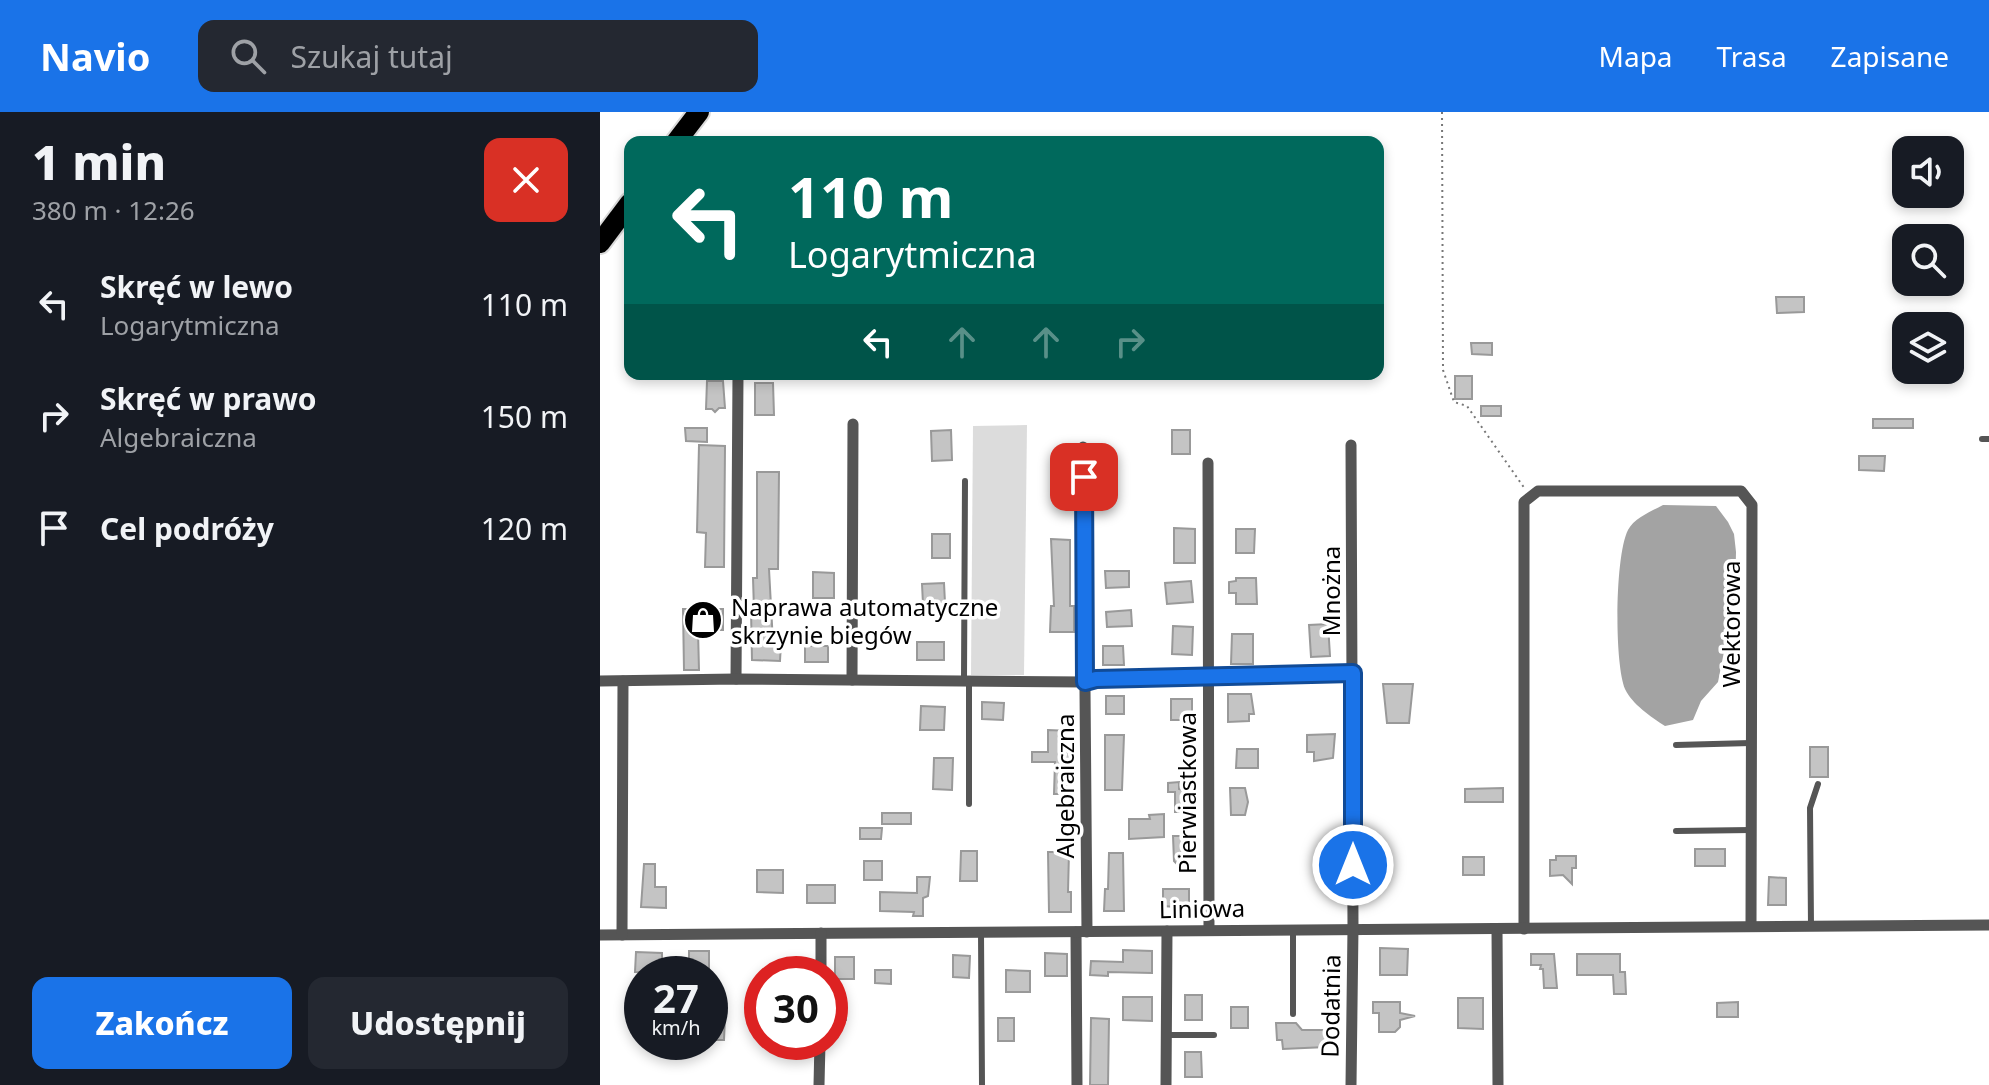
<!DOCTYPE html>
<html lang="pl">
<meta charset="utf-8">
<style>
body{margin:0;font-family:"Noto Sans",sans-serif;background:#242831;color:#f1f3f6;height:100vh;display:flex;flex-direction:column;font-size:30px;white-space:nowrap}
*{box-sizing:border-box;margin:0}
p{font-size:26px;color:#9ea1a6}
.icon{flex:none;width:44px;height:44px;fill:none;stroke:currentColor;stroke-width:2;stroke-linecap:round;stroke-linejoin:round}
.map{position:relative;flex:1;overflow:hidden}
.sheet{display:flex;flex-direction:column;background:#171b24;width:600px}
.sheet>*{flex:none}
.top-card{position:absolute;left:24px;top:24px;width:760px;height:244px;border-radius:16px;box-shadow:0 4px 12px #0003;background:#00695c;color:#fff;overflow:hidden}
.controls{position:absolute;left:1292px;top:24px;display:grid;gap:16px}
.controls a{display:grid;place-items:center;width:72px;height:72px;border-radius:16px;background:#171b24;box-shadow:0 4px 12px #0003;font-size:40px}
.speed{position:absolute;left:24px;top:844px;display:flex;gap:16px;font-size:40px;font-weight:700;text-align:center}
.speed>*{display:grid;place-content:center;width:104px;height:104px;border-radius:50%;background:#171b24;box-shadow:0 4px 12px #0003;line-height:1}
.speed small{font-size:20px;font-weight:400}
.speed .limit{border:12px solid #d22;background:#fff;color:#111}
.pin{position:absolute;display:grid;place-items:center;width:68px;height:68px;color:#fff;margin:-34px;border-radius:16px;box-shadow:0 4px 12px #0006}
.me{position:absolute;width:88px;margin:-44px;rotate:0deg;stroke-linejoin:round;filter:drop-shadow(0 0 6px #0008)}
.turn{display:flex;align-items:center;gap:28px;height:168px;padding:0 32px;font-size:36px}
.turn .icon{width:104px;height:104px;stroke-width:2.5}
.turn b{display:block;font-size:56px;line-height:68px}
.lanes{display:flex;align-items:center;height:76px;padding:0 32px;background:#0003;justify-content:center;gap:40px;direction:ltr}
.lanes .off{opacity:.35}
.round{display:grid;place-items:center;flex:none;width:84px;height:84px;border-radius:16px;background:#242831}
.head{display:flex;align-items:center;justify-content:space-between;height:136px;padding:0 32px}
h1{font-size:48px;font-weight:800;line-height:60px}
.cta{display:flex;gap:16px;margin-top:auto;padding:16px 32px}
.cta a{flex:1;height:92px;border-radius:16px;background:#1a73e8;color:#fff;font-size:32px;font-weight:800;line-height:92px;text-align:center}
.cta a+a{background:#242831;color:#f1f3f6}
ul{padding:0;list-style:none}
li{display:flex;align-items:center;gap:24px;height:112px;padding:0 32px}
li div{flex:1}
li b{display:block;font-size:30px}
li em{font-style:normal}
header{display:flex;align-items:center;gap:48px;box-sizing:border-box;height:112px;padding:0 40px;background:#1a73e8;color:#fff}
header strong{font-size:38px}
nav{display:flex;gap:44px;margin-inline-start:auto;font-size:28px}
.search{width:560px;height:72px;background:#242831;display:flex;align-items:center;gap:20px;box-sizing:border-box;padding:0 28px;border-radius:16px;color:#9ea1a6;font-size:30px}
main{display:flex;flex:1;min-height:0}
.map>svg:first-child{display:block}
.green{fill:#dcdcdc}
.water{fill:#a3a3a3}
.building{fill:#c4c4c4;stroke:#999;stroke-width:2}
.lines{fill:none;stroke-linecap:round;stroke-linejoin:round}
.highway-casing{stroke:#dbdbdb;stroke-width:24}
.path{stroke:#777;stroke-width:2;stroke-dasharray:2 4;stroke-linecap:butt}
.lane{stroke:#555;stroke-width:6}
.street{stroke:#555;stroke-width:11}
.highway{stroke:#000;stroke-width:20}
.route-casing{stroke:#114b97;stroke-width:20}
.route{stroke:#1a73e8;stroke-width:14}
.labels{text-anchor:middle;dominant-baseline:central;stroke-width:7;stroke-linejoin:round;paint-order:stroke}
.street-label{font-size:24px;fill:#000;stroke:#fff}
.poi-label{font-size:24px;fill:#000;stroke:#fff;text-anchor:start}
</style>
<header>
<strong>Navio</strong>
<div class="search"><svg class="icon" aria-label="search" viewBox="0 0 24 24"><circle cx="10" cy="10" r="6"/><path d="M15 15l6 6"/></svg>Szukaj tutaj</div>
<nav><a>Mapa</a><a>Trasa</a><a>Zapisane</a></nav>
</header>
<main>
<section class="sheet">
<div class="head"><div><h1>1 min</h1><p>380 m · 12:26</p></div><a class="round" style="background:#d93025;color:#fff"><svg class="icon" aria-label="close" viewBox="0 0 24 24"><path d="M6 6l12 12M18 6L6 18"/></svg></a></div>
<ul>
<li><svg class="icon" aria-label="left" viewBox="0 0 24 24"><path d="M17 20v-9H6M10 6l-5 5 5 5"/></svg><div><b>Skręć w lewo</b><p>Logarytmiczna</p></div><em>110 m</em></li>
<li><svg class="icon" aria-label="right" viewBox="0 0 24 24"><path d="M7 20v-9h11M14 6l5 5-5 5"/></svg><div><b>Skręć w prawo</b><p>Algebraiczna</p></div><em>150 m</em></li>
<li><svg class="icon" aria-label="arrive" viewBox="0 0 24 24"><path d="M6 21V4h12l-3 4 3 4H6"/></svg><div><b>Cel podróży</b></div><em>120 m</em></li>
</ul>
<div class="cta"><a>Zakończ</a><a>Udostępnij</a></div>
</section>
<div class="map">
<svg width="1389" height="973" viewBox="0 0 1389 973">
<rect width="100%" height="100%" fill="#fff"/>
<path class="green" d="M427 313 424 563H371L373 314Z"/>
<path class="water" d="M1063 393 1116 394 1128 410 1134 422 1136 440 1135 484 1118 570 1101 589 1093 608 1065 614C1051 605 1032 592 1025 577 1014 550 1015 443 1028 418 1034 406 1052 399 1063 393Z"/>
<g class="building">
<path d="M1176 185H1204V200L1177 201Z"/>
<path d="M871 231H892V243L872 242Z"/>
<rect x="855" y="264" width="17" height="23"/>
<path d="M107 269H123L125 296H119L115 300 112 297H106Z"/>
<path d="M155 271H173L174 303H155Z"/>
<rect x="881" y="294" width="20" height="10"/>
<rect x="1273" y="307" width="40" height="9"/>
<path d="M85 316H107V330L86 329Z"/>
<path d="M351 318 352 348 332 349 331 319Z"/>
<rect x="572" y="318" width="18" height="24"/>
<path d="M99 333 125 334 124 455H105L106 421 97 420Z"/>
<path d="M1259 344H1285L1284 359 1259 358Z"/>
<rect x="451" y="353" width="19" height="20"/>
<path d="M157 360H179L178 457H169L173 531H181L180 549 152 548 151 498H154L153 466H157Z"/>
<path d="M574 416 595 417V451H574Z"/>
<path d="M636 417H655L654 441H636Z"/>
<rect x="332" y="422" width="18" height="24"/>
<path d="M451 427 470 428V494H474V520H450L451 494H454Z"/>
<path d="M505 459H529V475L506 476Z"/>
<path d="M213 460 234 461V486H213Z"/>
<path d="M636 466H656L657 492H636V481H629V470L636 469Z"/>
<path d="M591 469 593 490 567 492 565 471Z"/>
<path d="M344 471 345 491 323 492 322 472Z"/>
<path d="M83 497H123V518H98L99 558H84Z"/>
<path d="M531 498 532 514 507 515 506 500Z"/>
<path d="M728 512 730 544 711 545 709 513Z"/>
<path d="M573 514 593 515 592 543 572 542Z"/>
<path d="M632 522H653V552H631Z"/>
<rect x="317" y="530" width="27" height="18"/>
<rect x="205" y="534" width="23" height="16"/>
<path d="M503 534H523L524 553H503Z"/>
<path d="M783 572H813L809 611H787Z"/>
<path d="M628 582H651L654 602H649V609L628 610Z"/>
<rect x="506" y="584" width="18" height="18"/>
<rect x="571" y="587" width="21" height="21"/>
<path d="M382 590 404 591 403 608 382 607Z"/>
<path d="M321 594 345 595 344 618H320Z"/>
<path d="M448 618 470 619V682H454L455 650H432V640H448Z"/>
<path d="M735 622 733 646 714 649V640H707V623Z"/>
<path d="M505 623H524L522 678H505Z"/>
<rect x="1210" y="635" width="18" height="30"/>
<path d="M637 637H658V656H636Z"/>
<path d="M334 646H353L352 678 333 677Z"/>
<path d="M579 670V677L590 680V700H575V680H568V671Z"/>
<path d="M630 676H645L648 690 645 703H631Z"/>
<path d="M903 676V690H865V677Z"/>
<rect x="282" y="701" width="29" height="11"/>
<path d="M564 702V725L529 727V707H550L549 703Z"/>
<path d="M260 716H282L281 727H260Z"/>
<path d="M573 724H589V751H582L579 754 574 749Z"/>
<rect x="1095" y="737" width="30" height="17"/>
<path d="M361 739H377V769H360Z"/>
<path d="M448 740H469L468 780H471V800H449Z"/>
<path d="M509 741H523L524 799H504L505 777H508Z"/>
<path d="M956 744H976V756H972V772L963 763 950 764V748H956Z"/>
<rect x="863" y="745" width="21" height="18"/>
<rect x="264" y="749" width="18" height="19"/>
<path d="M44 752H55V775H66V796L41 795Z"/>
<path d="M157 758H183V781L157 780Z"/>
<path d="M317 765H330L328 784 323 786V804H313L314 800 280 799V780L317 781Z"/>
<path d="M1169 765 1186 766V793H1168Z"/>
<rect x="207" y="773" width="28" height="18"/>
<path d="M563 777H589V796L563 794Z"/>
<path d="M780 836 808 837 807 863H780Z"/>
<path d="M523 838 552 839V861L508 860V864L490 863 491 849 523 850Z"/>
<path d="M89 839H109V859L89 862Z"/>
<path d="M36 840 62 841V861L35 860Z"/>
<path d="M445 841 467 842V864H445Z"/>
<path d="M931 842H954L957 876H944L943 857H940L941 853H931Z"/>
<path d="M977 842H1020V860H1025L1026 882H1014L1013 863H977Z"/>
<path d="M353 843 370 844 369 866 353 865Z"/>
<rect x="235" y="845" width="19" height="22"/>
<path d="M275 858H291V872L275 871Z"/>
<path d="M406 858 430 859V880H406Z"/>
<rect x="585" y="883" width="17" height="25"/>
<path d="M523 885H552V909L523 908Z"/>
<path d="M858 886H883V917L858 916Z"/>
<rect x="234" y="887" width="12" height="21"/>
<path d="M773 890H800V901L815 904 800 908V915L795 920H779V901H773Z"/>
<path d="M1138 890V905H1117V891Z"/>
<rect x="631" y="895" width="17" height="21"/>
<path d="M110 905H125L124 928H110Z"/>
<rect x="398" y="906" width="16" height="23"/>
<path d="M491 906 509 907 508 973H490Z"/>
<path d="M676 911H696L702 918H726V935L683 937 682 928H677Z"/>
<path d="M585 940H601L602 965H585Z"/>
</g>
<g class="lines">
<g class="highway-casing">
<g id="highway">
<path d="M76 30 99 0"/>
<path d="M0 131 30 91"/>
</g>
</g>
<path class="path" d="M842 0 843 258 854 290 867 294 925 377"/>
<g class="lane">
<path d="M1382 327H1389"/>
<path d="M364 568 365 369"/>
<path d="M1076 633 1151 631"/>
<path d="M369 692V568"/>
<path d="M1076 719 1151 718"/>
<path d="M1211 814 1210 696 1218 672"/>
<path d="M381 821 382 973"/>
<path d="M693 902V817"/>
<path d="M566 923H614"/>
</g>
<g class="street">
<path d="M483 335 487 820"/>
<path d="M608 351 609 818"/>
<path d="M136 567 138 262"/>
<path d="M252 568 253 312"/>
<path d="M0 569 136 567 485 570 496 567 753 561"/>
<path d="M897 817 898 973"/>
<path d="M924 817V390L938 379H1141L1152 393 1151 814"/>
<path d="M476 820 477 973"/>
<path d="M0 823 1389 813"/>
<path d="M22 823 23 569"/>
<path d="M221 862V821"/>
<path d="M219 973 220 930"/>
<path d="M566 973 567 819"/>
<path d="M751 973 753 816 751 333"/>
</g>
<use href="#highway" class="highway"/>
</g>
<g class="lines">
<g class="route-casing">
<path id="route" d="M484 365 485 570 496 567 753 561V753"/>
</g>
<use href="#route" class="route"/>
</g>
<defs>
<g id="shop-disc" transform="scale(2)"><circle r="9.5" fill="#000" stroke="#fff"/><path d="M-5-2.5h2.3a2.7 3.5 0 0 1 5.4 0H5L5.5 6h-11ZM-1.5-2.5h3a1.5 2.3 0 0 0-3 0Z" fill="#fff"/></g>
</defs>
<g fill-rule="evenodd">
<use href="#shop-disc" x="103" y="508"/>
</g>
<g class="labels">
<g class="street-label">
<text transform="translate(730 479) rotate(-90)">Mnożna</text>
<text transform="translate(1130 512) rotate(-90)">Wektorowa</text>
<text transform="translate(464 674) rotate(-90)">Algebraiczna</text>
<text transform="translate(586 681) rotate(-90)">Pierwiastkowa</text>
<text transform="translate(602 796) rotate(-1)">Liniowa</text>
<text transform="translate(730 894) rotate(-89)">Dodatnia</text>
</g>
<g class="poi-label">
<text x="131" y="494">Naprawa automatyczne<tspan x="131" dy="28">skrzynie biegów</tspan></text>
</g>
</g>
</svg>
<div class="controls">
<a><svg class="icon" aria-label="sound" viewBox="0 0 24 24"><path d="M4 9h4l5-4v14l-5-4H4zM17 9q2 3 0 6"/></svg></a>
<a><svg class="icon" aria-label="search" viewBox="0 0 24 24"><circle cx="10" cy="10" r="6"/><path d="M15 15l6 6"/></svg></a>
<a><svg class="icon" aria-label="layers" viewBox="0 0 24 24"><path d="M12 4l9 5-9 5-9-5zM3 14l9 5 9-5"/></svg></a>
</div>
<div class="speed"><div>27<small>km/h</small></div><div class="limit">30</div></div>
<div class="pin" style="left:484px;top:365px;background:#d93025"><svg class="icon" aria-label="arrive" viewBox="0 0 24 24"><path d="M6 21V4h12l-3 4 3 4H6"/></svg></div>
<svg class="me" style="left:753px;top:753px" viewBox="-20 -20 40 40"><circle r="17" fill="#1a73e8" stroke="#fff" stroke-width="3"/><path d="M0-11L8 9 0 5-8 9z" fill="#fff"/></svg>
<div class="top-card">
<div class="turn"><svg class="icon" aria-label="left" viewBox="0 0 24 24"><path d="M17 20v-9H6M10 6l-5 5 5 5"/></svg><div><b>110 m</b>Logarytmiczna</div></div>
<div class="lanes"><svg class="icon" aria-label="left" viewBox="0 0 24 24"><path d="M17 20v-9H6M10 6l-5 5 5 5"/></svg><svg class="icon off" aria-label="ahead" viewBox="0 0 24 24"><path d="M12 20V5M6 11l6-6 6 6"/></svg><svg class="icon off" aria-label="ahead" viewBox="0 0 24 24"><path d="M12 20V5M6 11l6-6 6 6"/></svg><svg class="icon off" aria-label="right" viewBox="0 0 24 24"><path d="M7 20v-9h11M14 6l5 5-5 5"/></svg></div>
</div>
</div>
</main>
